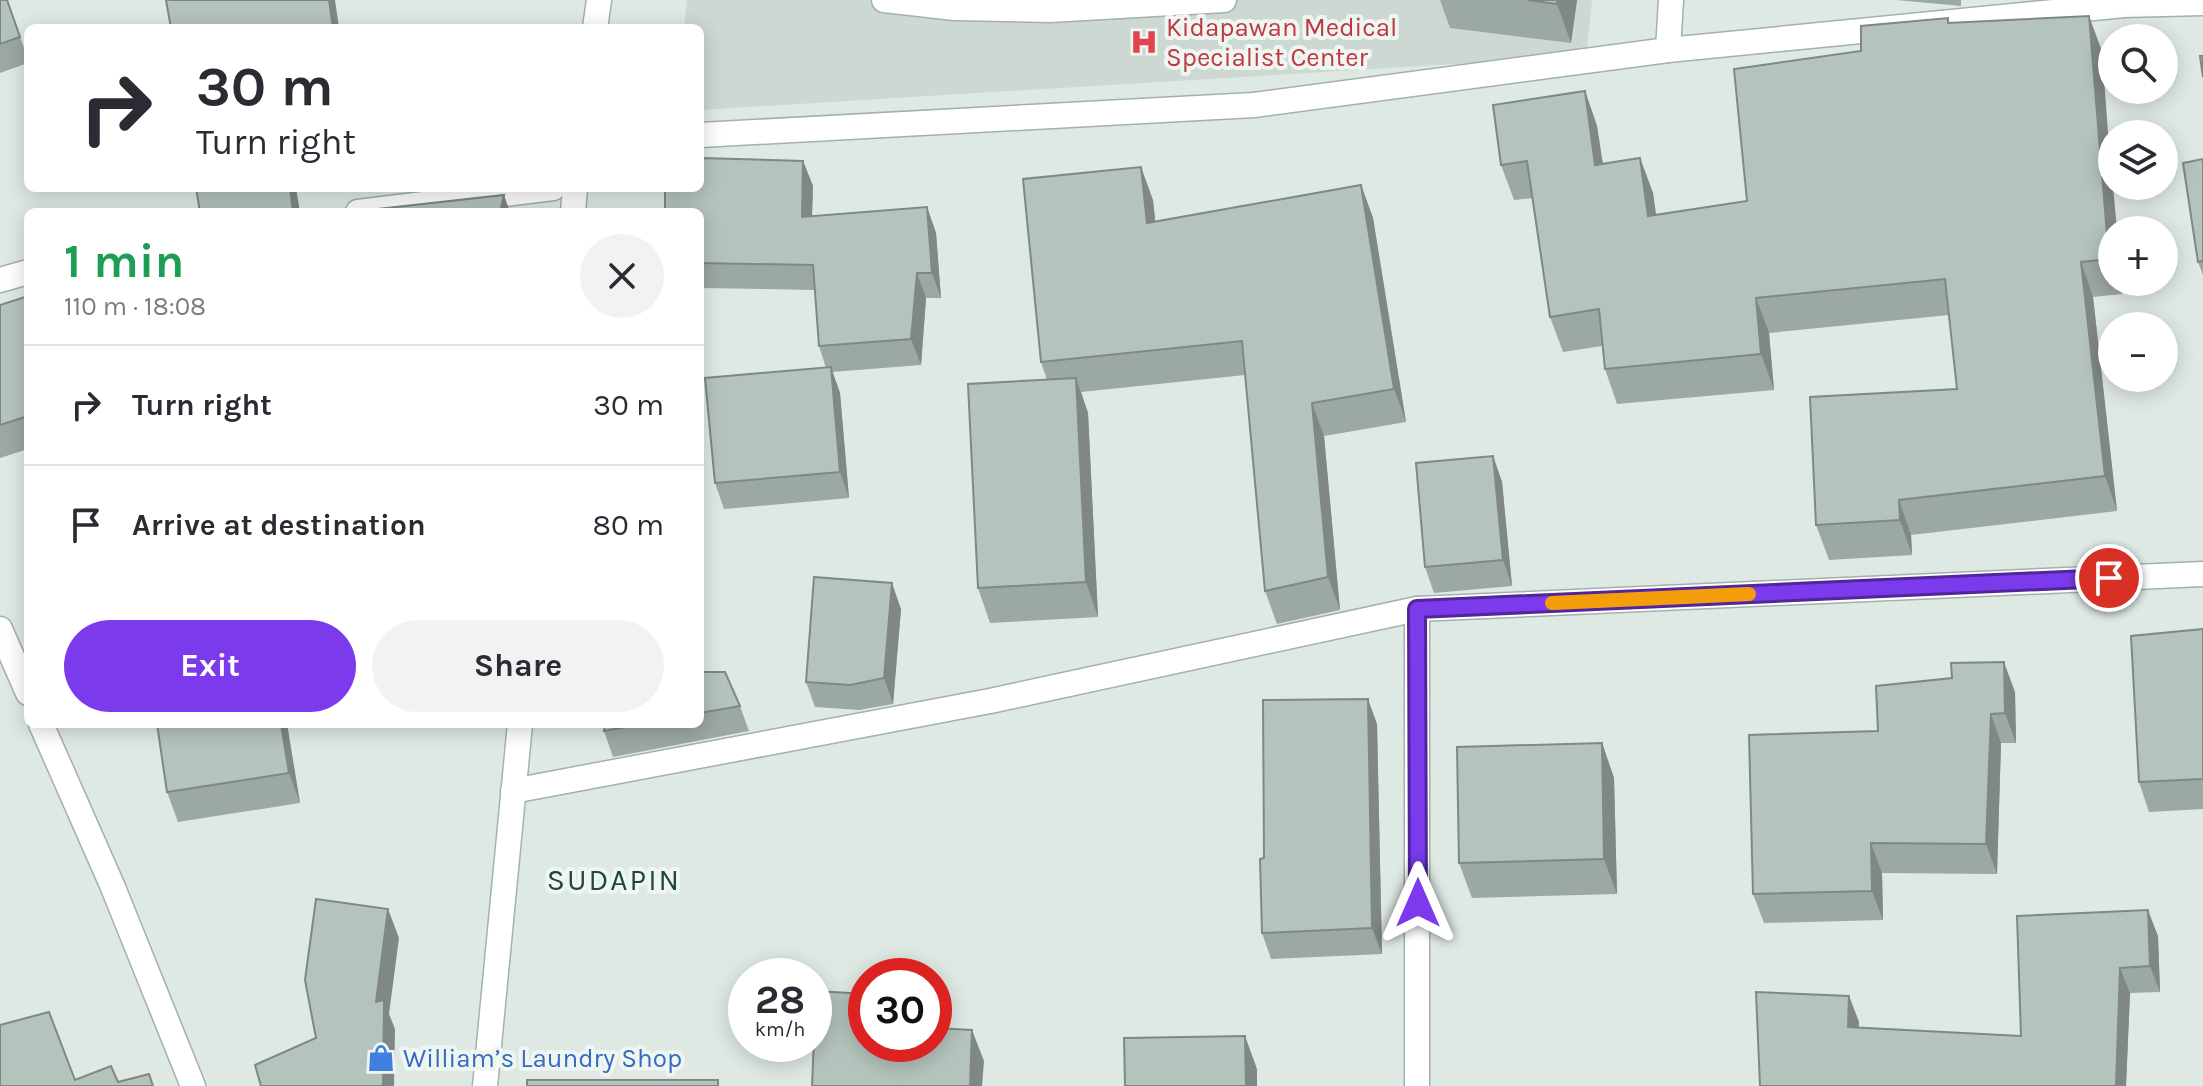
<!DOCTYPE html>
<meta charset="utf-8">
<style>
body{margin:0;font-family:Karla,sans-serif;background:#f2f2f3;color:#2b2b33;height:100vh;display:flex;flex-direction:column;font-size:30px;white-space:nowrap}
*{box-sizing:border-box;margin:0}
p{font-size:26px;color:#7c7c81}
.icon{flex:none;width:44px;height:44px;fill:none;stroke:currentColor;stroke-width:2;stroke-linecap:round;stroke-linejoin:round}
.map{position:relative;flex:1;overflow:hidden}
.panel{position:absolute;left:24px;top:208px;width:680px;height:520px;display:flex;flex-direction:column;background:#fff;border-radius:12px;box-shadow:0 4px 20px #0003}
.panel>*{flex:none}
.top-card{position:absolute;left:24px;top:24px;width:680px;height:168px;border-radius:12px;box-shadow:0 4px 20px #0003;background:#fff;color:#2b2b33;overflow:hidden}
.fabs{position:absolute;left:2098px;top:24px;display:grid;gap:16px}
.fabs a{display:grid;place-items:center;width:80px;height:80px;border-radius:50%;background:#fff;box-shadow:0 4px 20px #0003;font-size:40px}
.speed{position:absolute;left:728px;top:958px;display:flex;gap:16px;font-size:40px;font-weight:700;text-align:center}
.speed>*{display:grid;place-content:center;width:104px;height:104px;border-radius:50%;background:#fff;box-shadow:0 4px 20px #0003;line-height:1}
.speed small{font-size:20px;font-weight:400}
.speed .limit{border:12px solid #d22;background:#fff;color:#111}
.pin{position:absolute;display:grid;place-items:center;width:68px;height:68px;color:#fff;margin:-34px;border:4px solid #fff;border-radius:50%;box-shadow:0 2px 8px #0007}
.me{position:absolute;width:88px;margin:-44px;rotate:0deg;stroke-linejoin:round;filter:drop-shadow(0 0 6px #0008)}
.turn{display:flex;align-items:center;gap:28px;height:168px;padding:0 40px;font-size:36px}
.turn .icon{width:104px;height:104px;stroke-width:2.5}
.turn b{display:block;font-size:56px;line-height:68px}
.round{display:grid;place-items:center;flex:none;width:84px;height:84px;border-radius:42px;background:#f2f2f3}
.overview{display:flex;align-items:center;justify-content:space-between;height:136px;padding:0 40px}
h1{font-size:48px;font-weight:700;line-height:60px;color:#1e9e55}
.action{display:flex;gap:16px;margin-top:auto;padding:16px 40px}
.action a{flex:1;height:92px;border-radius:48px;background:#7c3aed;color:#fff;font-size:32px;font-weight:700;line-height:92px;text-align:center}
.action a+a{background:#f2f2f3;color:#2b2b33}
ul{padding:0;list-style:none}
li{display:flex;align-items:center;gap:24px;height:120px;padding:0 40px;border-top:2px solid #e1e1e2}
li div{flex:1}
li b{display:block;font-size:30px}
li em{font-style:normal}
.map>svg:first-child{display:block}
.built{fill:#ced8d3}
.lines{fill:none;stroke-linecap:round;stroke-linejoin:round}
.lane-casing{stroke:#a3b0ab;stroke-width:27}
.street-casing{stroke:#a3b0ab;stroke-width:27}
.secondary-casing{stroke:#a0b3ac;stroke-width:27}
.lane{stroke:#fff;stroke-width:24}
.street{stroke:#fff;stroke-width:24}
.secondary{stroke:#fff;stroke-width:24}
.wall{fill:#9ca8a3}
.shaded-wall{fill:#7f8884}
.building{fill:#b5c3bd;stroke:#7f8884;stroke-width:2}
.route-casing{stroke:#51269a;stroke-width:20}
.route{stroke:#7c3aed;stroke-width:14}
.slow{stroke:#f59e0b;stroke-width:14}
.labels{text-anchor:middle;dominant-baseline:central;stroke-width:8;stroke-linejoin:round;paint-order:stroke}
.health-label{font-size:26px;fill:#be3a42;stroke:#eff6f2;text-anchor:start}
.shop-label{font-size:26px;fill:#366cbe;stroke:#eff6f2;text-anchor:start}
.quarter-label{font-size:30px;letter-spacing:2px;fill:#21473c;stroke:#eff6f2}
</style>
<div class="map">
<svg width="2203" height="1086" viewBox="0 0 2203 1086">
<rect width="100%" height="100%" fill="#dfe9e4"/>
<path class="built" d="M687 0H1592L1586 56 700 110V28H684Z"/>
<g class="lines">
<g class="lane-casing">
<path id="lane" d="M884 0 955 8 1050 10 1224 0"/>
</g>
<g class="street-casing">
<g id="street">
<path d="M2124 5 2203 3"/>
<path d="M1668 50 1671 0"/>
<path d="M700 135 1254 105 1668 50 2124 5 2125 0"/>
<path d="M358 212 553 188"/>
<path d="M0 280 28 272"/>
<path d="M0 629 28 693"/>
<path d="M41 724 112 885 193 1086"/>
<path d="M513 791 990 701 1417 609 2203 574"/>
<path d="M1417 1086V609"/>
</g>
</g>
<g class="secondary-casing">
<g id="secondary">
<path d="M595 28 599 0"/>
<path d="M573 212 575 188"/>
<path d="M485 1086 520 724"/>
</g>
</g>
<use href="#lane" class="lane"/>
<use href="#street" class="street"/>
<use href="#secondary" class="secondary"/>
</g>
<g class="wall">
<path d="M0 0H7L28 59V63L0 73Z"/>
<path d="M1440 0H1577L1571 43 1450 28Z"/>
<path d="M1896 0H1961V6Z"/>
<path d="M1948 18 1950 23 2102 51 2112 230V282H2121L2122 294 2093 297 2117 511 1911 535 1912 555 1829 560 1816 525 1957 389 1949 315 1769 333 1774 390 1617 404 1605 369 1602 346 1563 352 1550 317 1533 198 1514 200 1501 165 1585 91 1597 126 1603 164 1640 158 1653 193 1656 215 1747 201 1861 51Z"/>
<path d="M2203 159V275L2198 262Z"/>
<path d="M803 161 813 186 812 217 927 207 936 233 941 298H926L921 365 832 372 840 393 849 498 724 509 715 483 826 368 819 346 815 290 700 288V212Z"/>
<path d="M1361 185 1373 218 1406 422 1324 436 1340 610 1277 624 1265 591 1245 375 1081 392 1088 413 1098 617 990 623 978 588 1047 380 1041 362 1153 200 1155 222Z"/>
<path d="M28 296V449L0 458V305Z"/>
<path d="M1493 456 1502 482 1512 586 1434 593 1425 567Z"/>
<path d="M901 609 893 704 859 710 815 707 806 682Z"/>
<path d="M2203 629V809L2149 812 2139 782Z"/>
<path d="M700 672 740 706 749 731 613 757 604 731 605 724H700Z"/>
<path d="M2015 692 2016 743H2001L1997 874 1882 873 1883 920 1764 923 1753 894Z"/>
<path d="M157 724H287L300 803 178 822 167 792Z"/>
<path d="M1377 724 1382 954 1271 959 1262 933 1264 858Z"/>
<path d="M1602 743 1614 778 1617 894 1472 898 1459 863Z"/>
<path d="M2158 936 2160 992 2130 993 2126 1086H1760L1849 996 1859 1022 1858 1028 2021 1036Z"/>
</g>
<g class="shaded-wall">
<path d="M329 0H335L339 28H333Z"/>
<path d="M1557 0H1577L1571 43 1557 4Z"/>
<path d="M2089 16 2102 51 2112 186H2113L2117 230H2112V267L2109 259Z"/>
<path d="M1585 91 1597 126 1608 200 1595 165Z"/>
<path d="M1640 158 1653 193 1661 252 1648 216Z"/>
<path d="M803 161 813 186 811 243 802 217Z"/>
<path d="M1141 167 1153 200 1159 256 1147 223Z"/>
<path d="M1361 185 1373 218 1406 422 1394 389Z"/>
<path d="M290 188H296L300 212H293Z"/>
<path d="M504 195 510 212H500Z"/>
<path d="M927 207 936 233 941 298 932 273Z"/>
<path d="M2081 262 2093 297 2117 511 2105 476Z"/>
<path d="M917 273 926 298 921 365 911 339Z"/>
<path d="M2118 282H2121L2122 294Z"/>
<path d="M1756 298 1769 333 1774 390 1761 354Z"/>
<path d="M831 367 840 393 849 498 840 472Z"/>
<path d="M1076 378 1088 413 1098 617 1086 582Z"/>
<path d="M1312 403 1324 436 1340 610 1328 577Z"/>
<path d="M1493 456 1502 482 1512 586 1503 560Z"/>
<path d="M1899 500 1911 535 1912 555 1900 520Z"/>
<path d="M892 583 901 609 893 704 884 678Z"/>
<path d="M2004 662 2015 692 2016 743 2005 713Z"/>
<path d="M1368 699 1377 724 1382 954 1372 928Z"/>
<path d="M1991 714 2001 743 1997 874 1986 844Z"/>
<path d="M281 724H287L300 803 289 773Z"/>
<path d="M1602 743 1614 778 1617 894 1604 859Z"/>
<path d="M1871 843 1882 873 1883 920 1872 891Z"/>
<path d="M388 909 399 938 389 1014 395 1029 394 1086H383L376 1002Z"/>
<path d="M2148 910 2158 936 2160 992 2150 966Z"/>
<path d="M2120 968 2130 993 2126 1086H2116Z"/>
<path d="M1849 996 1859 1022 1857 1053 1848 1027Z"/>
<path d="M972 1030 984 1061 982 1086H970Z"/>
<path d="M1245 1036 1257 1069V1086H1246Z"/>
</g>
<g class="building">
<path d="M0 0H7L20 37 0 44Z"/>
<path d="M166 0H329L333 28H171Z"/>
<path d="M1528 0H1557V4Z"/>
<path d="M2089 16 2109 259 2081 262 2105 476 1899 500 1900 520 1816 525 1810 397 1957 389 1945 279 1756 298 1761 354 1605 369 1599 309 1550 317 1527 161 1501 165 1493 105 1585 91 1595 165 1640 158 1648 216 1747 201 1734 69 1861 51V26L1948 18V23Z"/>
<path d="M2200 56H2203V77Z"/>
<path d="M700 158 803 161 802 217 927 207 932 273H917L911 339 819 346 813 265 700 263V212H665V188H700Z"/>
<path d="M2203 159V261L2198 262 2183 163Z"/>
<path d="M1141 167 1147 223 1361 185 1394 389 1312 403 1328 577 1265 591 1242 341 1041 362 1023 179Z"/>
<path d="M196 188H290L293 212H200Z"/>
<path d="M504 195 500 212H351Z"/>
<path d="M28 296V416L0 425V305Z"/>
<path d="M831 367 840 472 715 483 705 378Z"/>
<path d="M1076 378 1086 582 978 588 968 384Z"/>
<path d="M1493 456 1503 560 1425 567 1416 463Z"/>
<path d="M814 577 892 583 884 678 850 685 806 682Z"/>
<path d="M2203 629V779L2139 782 2131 636Z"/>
<path d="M2004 662 2005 713 1991 714 1986 844 1871 843 1872 891 1753 894 1749 735 1878 731 1876 686 1952 678 1951 663Z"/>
<path d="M700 672H725L740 706 700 713Z"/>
<path d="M1368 699 1372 928 1262 933 1260 859 1264 858 1263 700Z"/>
<path d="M157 724H281L289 773 167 792Z"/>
<path d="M605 724H642L604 731Z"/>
<path d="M1602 743 1604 859 1459 863 1457 747Z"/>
<path d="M316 899 388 909 376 1002 384 1000 383 1086H261L255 1065 316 1038 305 980Z"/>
<path d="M2148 910 2150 966 2120 968 2116 1086H1760L1756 992 1849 996 1848 1027 2021 1036 2017 916Z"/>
<path d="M816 991 866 994V1044H934V1028L972 1030 970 1086H812Z"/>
<path d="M49 1012 75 1080 111 1066 118 1082 149 1074 153 1086H0V1025Z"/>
<path d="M1245 1036 1246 1086H1125L1124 1038Z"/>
<rect x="527" y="1080" width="191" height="6"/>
</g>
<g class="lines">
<g class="route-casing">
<path id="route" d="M1418 903 1417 609 2109 578"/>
</g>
<use href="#route" class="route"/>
<path class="slow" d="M1552 603 1749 594"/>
</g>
<defs>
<g id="hospital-bare" transform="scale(2.16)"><path d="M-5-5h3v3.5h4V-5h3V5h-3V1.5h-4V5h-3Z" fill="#e0444e" stroke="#eff6f2" stroke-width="2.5" paint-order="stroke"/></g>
<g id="shop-bare" transform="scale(2.16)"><path d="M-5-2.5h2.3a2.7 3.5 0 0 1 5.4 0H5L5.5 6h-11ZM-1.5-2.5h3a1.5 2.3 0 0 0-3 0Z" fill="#3f7fe0" stroke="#eff6f2" stroke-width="2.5" paint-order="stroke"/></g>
</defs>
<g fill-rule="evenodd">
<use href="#hospital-bare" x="1144" y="42"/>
<use href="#shop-bare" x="381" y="1058"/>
</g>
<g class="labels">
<g class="health-label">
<text x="1166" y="27">Kidapawan Medical<tspan x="1166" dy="30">Specialist Center</tspan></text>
</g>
<g class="shop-label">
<text x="403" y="1058">William’s Laundry Shop</text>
</g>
<g class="quarter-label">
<text x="614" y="880">SUDAPIN</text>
</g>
</g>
</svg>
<div class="fabs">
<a><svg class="icon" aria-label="search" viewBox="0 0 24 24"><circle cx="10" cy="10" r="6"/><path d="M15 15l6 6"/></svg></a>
<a><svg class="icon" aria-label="layers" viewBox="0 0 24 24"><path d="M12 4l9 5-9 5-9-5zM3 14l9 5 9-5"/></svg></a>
<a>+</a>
<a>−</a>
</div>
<div class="speed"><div>28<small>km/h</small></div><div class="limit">30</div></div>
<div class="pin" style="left:2109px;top:578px;background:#d93025"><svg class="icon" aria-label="arrive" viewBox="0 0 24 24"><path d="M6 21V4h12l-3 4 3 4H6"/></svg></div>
<svg class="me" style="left:1418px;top:903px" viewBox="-20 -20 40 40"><path d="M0-17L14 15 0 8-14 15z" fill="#7c3aed" stroke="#fff" stroke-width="4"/></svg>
<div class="top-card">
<div class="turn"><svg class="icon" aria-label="right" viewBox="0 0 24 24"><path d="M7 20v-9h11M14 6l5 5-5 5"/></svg><div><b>30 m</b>Turn right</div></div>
</div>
<section class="panel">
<div class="overview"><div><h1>1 min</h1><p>110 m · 18:08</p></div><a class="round"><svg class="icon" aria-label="close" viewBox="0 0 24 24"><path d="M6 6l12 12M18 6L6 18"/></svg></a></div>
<ul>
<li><svg class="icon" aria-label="right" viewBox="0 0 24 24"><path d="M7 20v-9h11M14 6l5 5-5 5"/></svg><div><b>Turn right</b></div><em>30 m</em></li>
<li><svg class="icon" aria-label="arrive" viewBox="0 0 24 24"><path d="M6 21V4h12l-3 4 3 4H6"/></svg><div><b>Arrive at destination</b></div><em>80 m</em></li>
</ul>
<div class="action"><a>Exit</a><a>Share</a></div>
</section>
</div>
